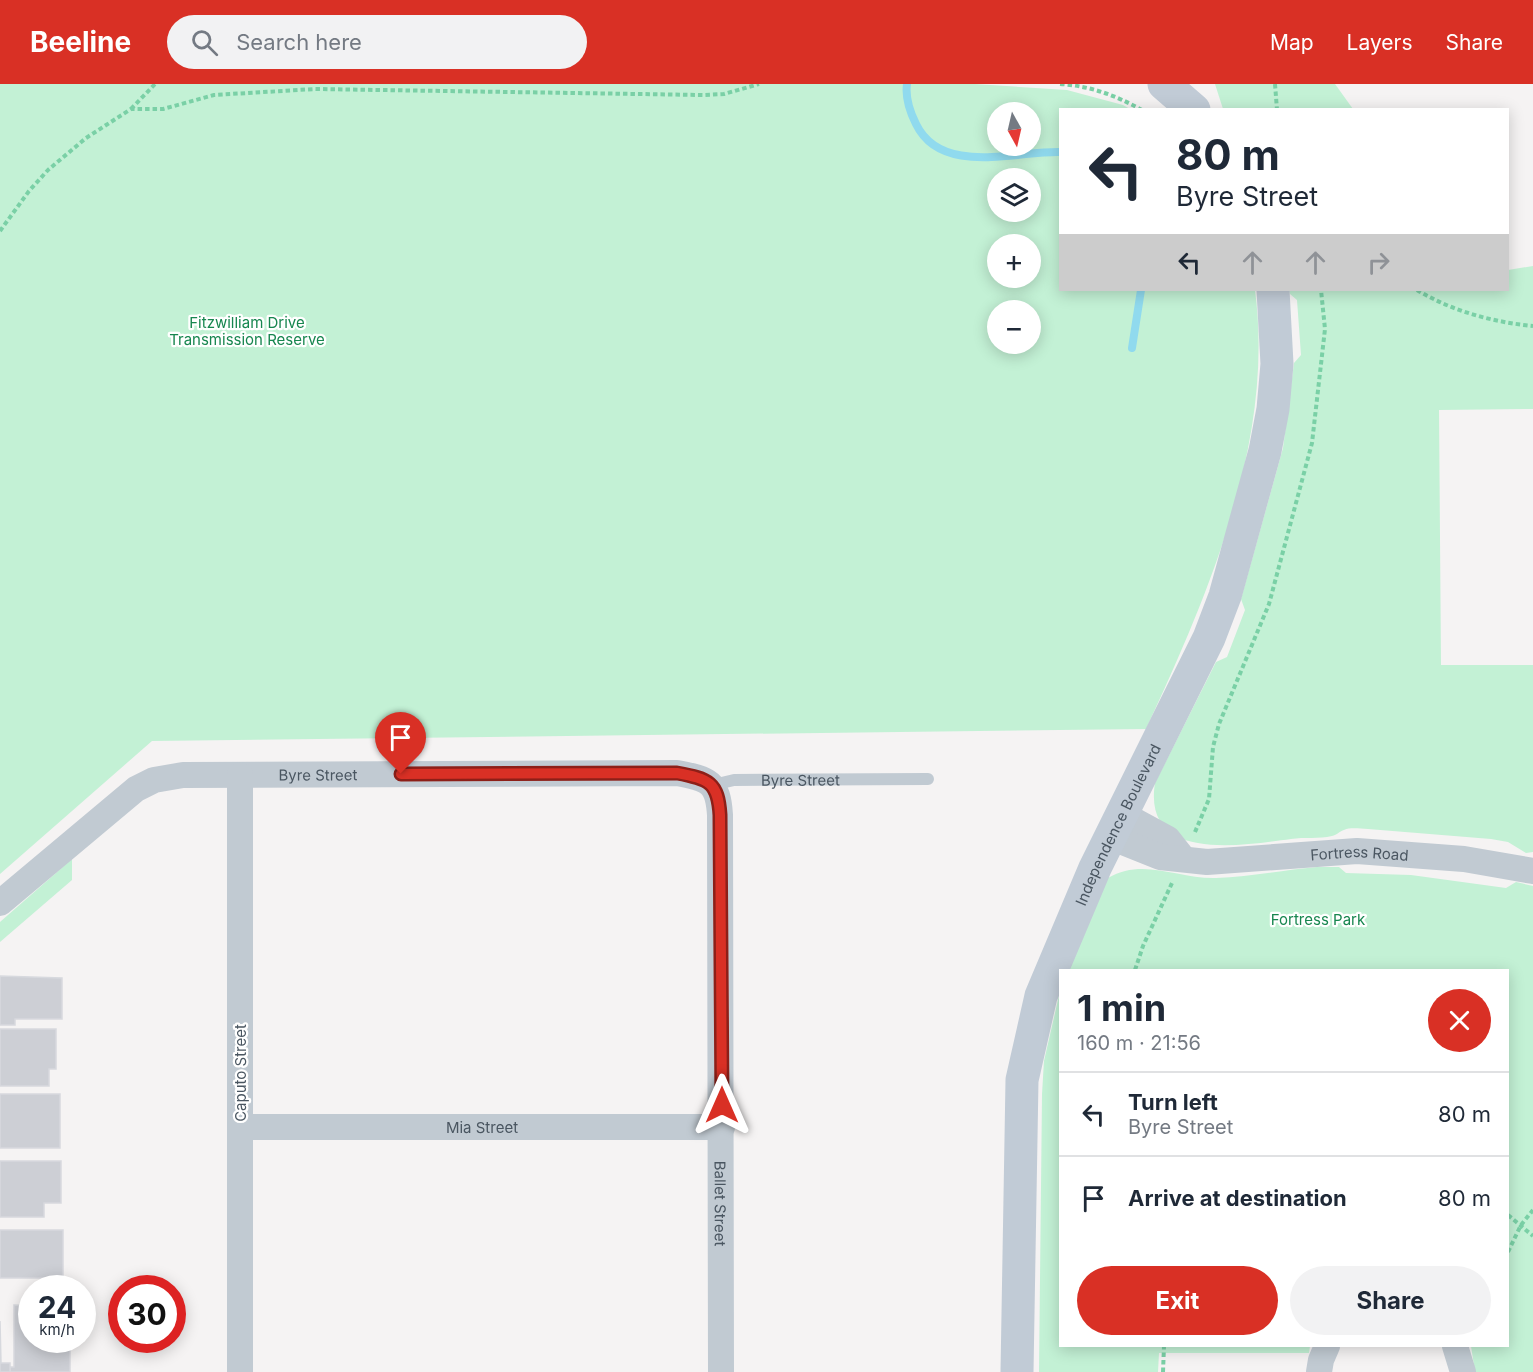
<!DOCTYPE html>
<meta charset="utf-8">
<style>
body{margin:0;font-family:Inter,sans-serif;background:#f2f2f3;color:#1f2937;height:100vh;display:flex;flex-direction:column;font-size:22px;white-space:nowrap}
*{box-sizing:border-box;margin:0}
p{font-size:20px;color:#747a83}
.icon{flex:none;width:33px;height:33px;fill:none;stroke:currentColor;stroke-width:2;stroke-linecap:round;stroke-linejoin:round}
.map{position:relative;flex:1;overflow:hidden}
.details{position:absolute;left:1059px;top:885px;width:450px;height:378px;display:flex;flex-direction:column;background:#fff;border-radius:0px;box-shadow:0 3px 15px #0003}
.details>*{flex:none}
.hud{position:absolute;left:1059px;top:24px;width:450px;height:183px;border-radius:0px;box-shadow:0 3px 15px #0003;background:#fff;color:#1f2937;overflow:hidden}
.needle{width:39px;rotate:172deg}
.controls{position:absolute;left:987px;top:18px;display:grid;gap:12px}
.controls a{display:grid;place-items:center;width:54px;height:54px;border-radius:50%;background:#fff;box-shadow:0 3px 15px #0003;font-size:30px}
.speed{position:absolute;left:18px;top:1191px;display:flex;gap:12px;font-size:30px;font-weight:700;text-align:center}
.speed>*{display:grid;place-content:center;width:78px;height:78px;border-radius:50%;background:#fff;box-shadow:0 3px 15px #0003;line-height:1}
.speed small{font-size:15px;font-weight:400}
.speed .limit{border:9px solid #d22;background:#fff;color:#111}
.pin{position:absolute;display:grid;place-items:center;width:51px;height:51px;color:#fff;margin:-62px -26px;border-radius:50% 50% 50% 0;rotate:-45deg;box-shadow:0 0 6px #0007}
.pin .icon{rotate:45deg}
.me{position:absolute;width:66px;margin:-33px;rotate:0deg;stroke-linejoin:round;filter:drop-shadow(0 0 4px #0008)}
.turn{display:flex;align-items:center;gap:21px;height:126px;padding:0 18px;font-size:27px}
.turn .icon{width:78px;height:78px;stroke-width:2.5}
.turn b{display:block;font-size:42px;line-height:51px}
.lanes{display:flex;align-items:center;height:57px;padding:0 18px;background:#0003;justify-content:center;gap:30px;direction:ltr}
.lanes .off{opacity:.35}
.round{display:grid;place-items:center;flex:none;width:63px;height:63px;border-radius:32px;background:#f2f2f3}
.overview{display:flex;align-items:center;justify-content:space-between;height:102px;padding:0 18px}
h1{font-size:36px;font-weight:700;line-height:45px}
.action{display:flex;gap:12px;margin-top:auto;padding:12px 18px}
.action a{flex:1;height:69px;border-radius:36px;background:#d93025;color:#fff;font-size:24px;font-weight:700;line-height:69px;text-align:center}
.action a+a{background:#f2f2f3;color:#1f2937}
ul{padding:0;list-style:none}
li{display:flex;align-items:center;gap:18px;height:84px;padding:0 18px;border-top:2px solid #e0e1e3}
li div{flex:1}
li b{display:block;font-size:22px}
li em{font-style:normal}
header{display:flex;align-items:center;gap:36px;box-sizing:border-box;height:84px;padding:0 30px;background:#d93025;color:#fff}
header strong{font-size:28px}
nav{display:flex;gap:33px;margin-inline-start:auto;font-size:21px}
.search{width:420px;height:54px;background:#f2f2f3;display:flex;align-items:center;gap:15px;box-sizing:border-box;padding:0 21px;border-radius:33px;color:#747a83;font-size:22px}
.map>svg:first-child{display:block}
.green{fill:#c3f1d5;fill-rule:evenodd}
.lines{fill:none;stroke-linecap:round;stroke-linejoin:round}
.stream{stroke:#90daee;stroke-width:8}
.building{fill:#cdcfd5;stroke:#d7d9de;stroke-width:1.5}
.path{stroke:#7ad0a6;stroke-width:4;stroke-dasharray:4.5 3;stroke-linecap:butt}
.lane{stroke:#c1cad2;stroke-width:12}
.street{stroke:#c1cad2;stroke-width:26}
.secondary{stroke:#c1cbd6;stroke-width:33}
.route-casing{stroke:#8d1f18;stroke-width:15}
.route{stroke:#d93025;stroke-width:10}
.labels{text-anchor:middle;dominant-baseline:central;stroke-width:4.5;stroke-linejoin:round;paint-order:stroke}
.park-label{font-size:15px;fill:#17864f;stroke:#fff}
.street-label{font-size:15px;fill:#4a5661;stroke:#fff}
</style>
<header>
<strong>Beeline</strong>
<div class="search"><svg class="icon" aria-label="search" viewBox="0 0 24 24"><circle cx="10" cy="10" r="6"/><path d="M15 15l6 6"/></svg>Search here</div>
<nav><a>Map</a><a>Layers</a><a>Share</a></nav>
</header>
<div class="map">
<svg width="1533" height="1288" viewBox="0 0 1533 1288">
<rect width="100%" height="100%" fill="#f5f3f3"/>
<g class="green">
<path d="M0 0H975L1067 6 1123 21 1130 25 1060 26V206H1255C1275 357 1208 511 1146 645L152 657 0 790ZM998 28H1030V62H998ZM998 94H1030V128H998ZM998 160H1030V194H998ZM998 226H1030V260H998Z"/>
<path d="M1215 0H1335L1353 25H1223Z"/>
<path d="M1533 182V325L1439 326 1441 581H1533V768L1526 769 1508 758 1491 755 1368 745C1360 745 1351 743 1344 746 1340 747 1337 751 1332 752 1319 755 1304 753 1291 755 1244 761 1142 780 1155 699L1216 578 1227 573 1245 526 1241 515 1283 364 1294 279 1301 271 1297 216 1290 210 1289 206H1508V186Z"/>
<path d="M72 775V796L0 858V838Z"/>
<path d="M1317 783H1339L1346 789 1411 791 1506 804 1516 798 1533 802V1288H1475L1471 1262H1508V886H1069L1108 794C1143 773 1178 795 1216 794 1249 793 1283 786 1317 783Z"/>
<path d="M1060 907V1262H1310L1309 1269H1159L1158 1288H1039L1042 1010 1044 977Z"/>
</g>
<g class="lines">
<g class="stream">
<path d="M907 0C905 14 910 28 916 40 941 92 1015 67 1060 68"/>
<path d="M1132 264 1141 206"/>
</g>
</g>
<g class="building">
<path d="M0 892 62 894V935H15V941H0Z"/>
<path d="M0 945H56V985H49V1002H0Z"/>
<rect x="0" y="1010" width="60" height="54"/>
<path d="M0 1077H61V1119H44V1133H0Z"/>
<rect x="0" y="1146" width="63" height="48"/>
<path d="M14 1221 32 1222V1256H70V1288H10V1283H14Z"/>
<path d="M0 1237 1 1279H10V1288H0Z"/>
</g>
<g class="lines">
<g class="path">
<path d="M1060 0C1090 2 1115 11 1142 26"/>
<path d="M1275 0 1277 26"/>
<path d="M131 25 155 0"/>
<path d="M0 147 29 107 48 86 86 54 131 25H163L214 11 315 5 703 11 724 10 759 0"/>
<path d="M1417 206C1452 227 1492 238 1533 242"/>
<path d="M1195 748 1209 715 1213 663 1219 640 1269 520 1312 359 1325 245 1321 206"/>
<path d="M1135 886 1143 862 1172 799"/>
<path d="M1508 1131 1533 1152"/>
<path d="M1508 1168 1521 1141 1533 1126"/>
<path d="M1163 1288 1164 1262"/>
</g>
<path class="lane" id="s1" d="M713 701 734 696 928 695"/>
<g class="street">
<path d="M1122 730 1168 755 1183 774"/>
<path id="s2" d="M1110 753 1160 773 1207 778 1357 767 1464 775 1533 787"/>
<path id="s3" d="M0 819 136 705 154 696 183 691 677 689C709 695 718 698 720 731L721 1288"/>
<path id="s4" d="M240 1043H722"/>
<path d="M1455 1262 1463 1288"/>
<path d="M240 1288V691"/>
<path d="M1319 1288 1321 1276 1327 1262"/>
</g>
<g class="secondary">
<path d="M1164 0 1194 26"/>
<path id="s5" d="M1017 1288 1022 996 1041 912 1095 784 1209 554 1225 512 1265 367 1273 325 1277 280 1273 206"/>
</g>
</g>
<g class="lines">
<g class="route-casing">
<path id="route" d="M401 690 677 689C709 695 718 698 720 731L722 1021"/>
</g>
<use href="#route" class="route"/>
</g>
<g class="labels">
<g class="park-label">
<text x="247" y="238">Fitzwilliam Drive<tspan x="247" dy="17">Transmission Reserve</tspan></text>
<text x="1318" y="835">Fortress Park</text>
</g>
<g class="street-label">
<text stroke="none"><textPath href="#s3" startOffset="362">Byre Street</textPath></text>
<text stroke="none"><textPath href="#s1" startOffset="88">Byre Street</textPath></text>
<text stroke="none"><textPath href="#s5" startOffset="566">Independence Boulevard</textPath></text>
<text stroke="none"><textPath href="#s2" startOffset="254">Fortress Road</textPath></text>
<text transform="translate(240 989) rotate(-90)">Caputo Street</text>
<text stroke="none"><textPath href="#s4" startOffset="242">Mia Street</textPath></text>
<text stroke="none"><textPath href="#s3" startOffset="1178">Ballet Street</textPath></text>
</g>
</g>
</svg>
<div class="controls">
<a><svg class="needle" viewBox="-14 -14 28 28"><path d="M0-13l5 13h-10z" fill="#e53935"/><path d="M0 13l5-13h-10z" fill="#747a83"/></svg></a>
<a><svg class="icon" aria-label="layers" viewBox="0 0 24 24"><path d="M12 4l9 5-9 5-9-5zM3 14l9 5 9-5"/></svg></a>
<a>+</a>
<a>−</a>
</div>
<div class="speed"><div>24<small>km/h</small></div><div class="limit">30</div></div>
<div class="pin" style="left:401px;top:690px;background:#d93025"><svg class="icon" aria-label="arrive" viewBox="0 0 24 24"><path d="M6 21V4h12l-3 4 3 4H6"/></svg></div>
<svg class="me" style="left:722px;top:1021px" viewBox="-20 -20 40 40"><path d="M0-17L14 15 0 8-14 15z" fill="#d93025" stroke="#fff" stroke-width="4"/></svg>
<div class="hud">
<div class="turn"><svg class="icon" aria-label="left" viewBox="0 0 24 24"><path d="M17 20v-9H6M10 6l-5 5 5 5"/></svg><div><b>80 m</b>Byre Street</div></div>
<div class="lanes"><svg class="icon" aria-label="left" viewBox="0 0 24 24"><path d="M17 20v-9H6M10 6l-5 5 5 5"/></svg><svg class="icon off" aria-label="ahead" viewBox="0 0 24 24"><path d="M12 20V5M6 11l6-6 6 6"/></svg><svg class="icon off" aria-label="ahead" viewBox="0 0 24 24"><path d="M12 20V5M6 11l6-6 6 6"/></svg><svg class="icon off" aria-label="right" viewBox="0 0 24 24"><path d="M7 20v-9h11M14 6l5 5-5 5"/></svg></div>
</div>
<section class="details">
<div class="overview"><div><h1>1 min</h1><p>160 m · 21:56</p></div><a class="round" style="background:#d93025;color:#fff"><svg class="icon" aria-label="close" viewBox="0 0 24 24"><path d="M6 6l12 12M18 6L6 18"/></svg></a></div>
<ul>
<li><svg class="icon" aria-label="left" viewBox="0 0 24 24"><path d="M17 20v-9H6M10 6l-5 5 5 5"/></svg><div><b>Turn left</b><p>Byre Street</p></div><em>80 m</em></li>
<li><svg class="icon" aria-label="arrive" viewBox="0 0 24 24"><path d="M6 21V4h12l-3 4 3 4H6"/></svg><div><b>Arrive at destination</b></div><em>80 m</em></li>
</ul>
<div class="action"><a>Exit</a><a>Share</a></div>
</section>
</div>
